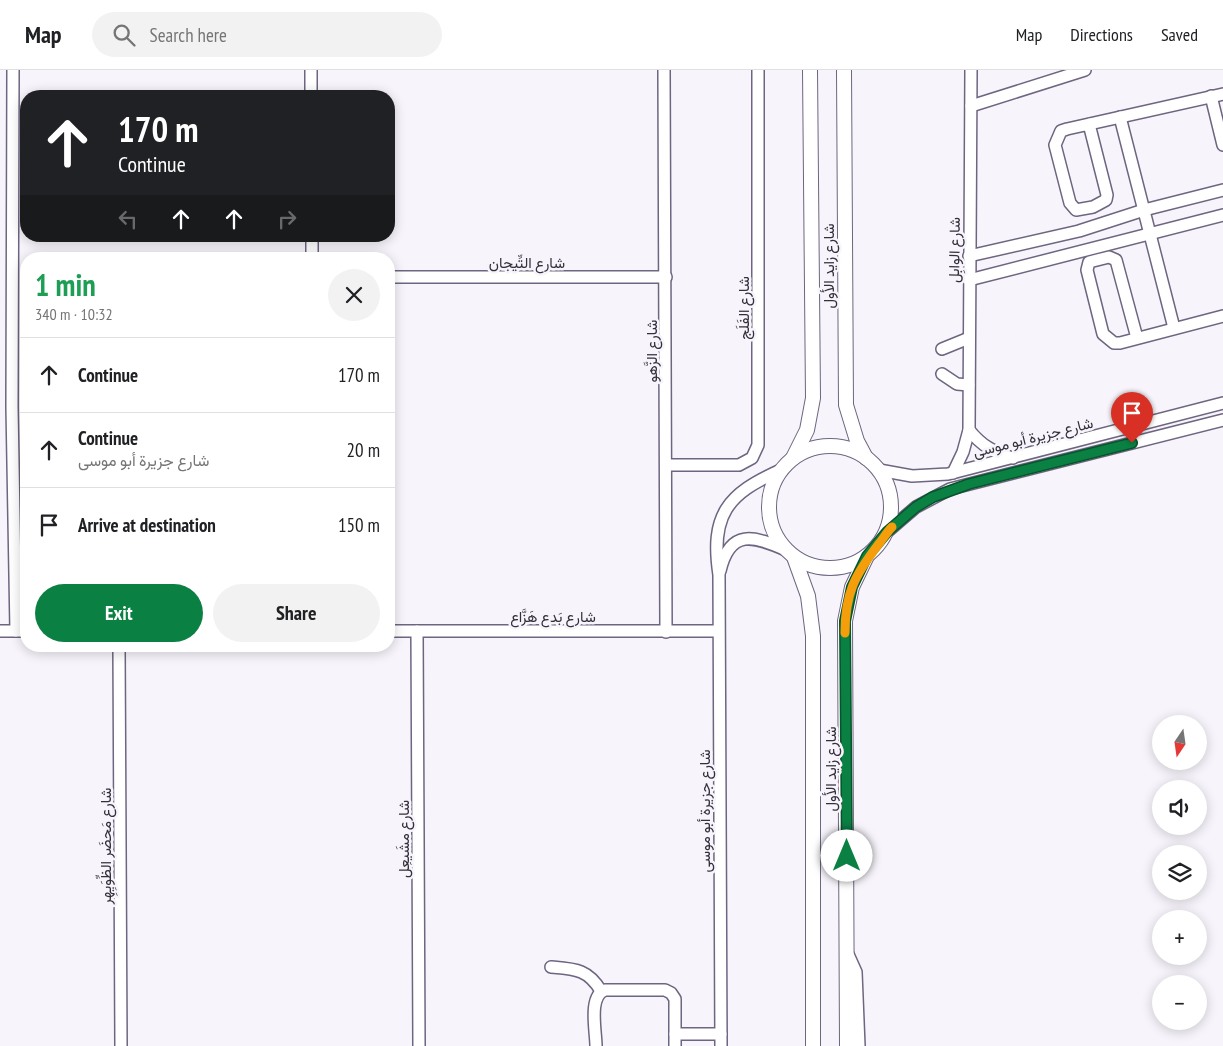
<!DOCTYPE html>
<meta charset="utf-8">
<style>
body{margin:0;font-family:"PT Sans Narrow",Vazirmatn,sans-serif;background:#f2f2f2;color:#202124;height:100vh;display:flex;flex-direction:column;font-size:19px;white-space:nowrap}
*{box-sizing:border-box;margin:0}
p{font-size:16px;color:#757577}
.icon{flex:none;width:28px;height:28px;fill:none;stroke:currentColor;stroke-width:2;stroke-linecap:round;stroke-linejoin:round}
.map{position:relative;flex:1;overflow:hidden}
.drawer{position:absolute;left:20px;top:182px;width:375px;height:400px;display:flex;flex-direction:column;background:#fff;border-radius:20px;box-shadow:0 2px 12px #0003}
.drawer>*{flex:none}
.guide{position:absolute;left:20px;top:20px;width:375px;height:152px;border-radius:20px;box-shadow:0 2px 12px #0003;background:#202124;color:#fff;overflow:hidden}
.needle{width:32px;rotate:193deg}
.fabs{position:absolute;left:1152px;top:645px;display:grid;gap:10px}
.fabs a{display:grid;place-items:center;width:55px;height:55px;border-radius:50%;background:#fff;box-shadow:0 2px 12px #0003;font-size:25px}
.pin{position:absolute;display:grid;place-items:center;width:42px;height:42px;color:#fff;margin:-51px -21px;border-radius:50% 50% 50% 0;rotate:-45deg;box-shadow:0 0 5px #0007}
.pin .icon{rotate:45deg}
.me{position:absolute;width:55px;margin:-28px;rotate:0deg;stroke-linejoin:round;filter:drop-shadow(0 0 4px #0008)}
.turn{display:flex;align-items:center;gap:18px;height:105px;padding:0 15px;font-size:22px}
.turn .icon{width:65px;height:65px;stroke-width:2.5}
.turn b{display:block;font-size:35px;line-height:42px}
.lanes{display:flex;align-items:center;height:48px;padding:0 15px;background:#0003;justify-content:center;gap:25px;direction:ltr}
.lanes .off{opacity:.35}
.round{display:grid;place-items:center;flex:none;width:52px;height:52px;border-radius:26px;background:#f2f2f2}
.overview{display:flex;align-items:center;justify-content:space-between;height:85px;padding:0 15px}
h1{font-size:30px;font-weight:800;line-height:38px;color:#1e9e55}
.cta{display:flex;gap:10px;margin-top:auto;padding:10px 15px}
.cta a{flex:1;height:58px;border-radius:30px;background:#0b8043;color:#fff;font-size:20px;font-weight:800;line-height:58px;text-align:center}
.cta a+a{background:#f2f2f2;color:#202124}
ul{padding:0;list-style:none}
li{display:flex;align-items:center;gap:15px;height:75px;padding:0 15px;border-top:1px solid #e0e0e0}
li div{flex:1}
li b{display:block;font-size:19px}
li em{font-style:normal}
header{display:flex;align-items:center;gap:30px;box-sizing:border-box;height:70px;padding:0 25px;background:#fff;border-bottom:1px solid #e0e0e0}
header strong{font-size:24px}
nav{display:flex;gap:28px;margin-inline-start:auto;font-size:18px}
.search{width:350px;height:45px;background:#f2f2f2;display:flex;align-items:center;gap:12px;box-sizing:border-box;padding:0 18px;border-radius:28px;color:#757577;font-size:19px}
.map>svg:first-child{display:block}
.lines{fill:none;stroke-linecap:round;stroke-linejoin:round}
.minor-casing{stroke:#6e6580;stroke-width:14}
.major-casing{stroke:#6e6580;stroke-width:16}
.minor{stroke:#fff;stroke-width:11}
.major{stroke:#fff;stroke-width:14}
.route-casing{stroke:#07532c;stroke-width:12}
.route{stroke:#0b8043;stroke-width:9}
.slow{stroke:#f59e0b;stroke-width:9}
.labels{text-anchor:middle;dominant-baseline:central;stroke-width:5;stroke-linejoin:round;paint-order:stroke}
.street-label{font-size:15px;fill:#332f3b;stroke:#f7f5fb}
</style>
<header>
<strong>Map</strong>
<div class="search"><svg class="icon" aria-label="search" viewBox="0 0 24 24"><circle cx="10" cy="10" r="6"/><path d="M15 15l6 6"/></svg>Search here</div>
<nav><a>Map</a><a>Directions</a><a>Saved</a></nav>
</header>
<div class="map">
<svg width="1223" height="976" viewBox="0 0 1223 976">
<rect width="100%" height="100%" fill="#f7f5fb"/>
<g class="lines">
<g class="minor-casing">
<g id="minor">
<path d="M13 0 12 337 16 561"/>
<path d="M311 0V26"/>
<path d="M664 0 666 562"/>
<path d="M1211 26 1223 75"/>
<path d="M971 36 1085 0"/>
<path d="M1120 47 1174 258"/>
<path d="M1089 54 1107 125 1106 130 1093 137 1076 140 1070 133 1055 75 1061 61 1067 59 1223 24"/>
<path d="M312 166V189"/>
<path d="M969 186 1079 161 1144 140 1223 120"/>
<path d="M389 207H666"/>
<path d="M969 210 1223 145"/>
<path d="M1137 268 1116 190 1109 187 1089 192 1087 200 1103 264 1114 273H1120L1223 246"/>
<path d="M942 279 969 268"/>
<path d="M942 304 957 314 969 315"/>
<path d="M969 360C981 375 994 383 1013 388"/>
<path d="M667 395H739L752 388 758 375V0"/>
<path d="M879 400 912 406 948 404 1223 333"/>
<path d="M953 403 963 382 969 360 971 0"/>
<path d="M887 462 916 437 950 419 1223 350"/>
<path d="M720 501C730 458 754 466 786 480"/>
<path d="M0 561H26"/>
<path d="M389 561H718"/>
<path d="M417 561 419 976"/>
<path d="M119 576 121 976"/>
<path d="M847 882 856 902 859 976"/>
<path d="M551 897C575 899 588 899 601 921"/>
<path d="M675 964H721"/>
<path d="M596 976C596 961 588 926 605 920H665L671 923 675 929V976"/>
<path d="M721 976 719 505C710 445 727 424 781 400"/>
</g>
</g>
<g class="major-casing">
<g id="major">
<path d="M844 0 846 335 857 371 866 388"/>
<circle cx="830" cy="437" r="61"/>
<path d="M793 388 807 360 813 328 810 0"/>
<path d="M794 487 808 526 813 566V976"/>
<path d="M847 976 845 551 852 517 867 486"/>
</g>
</g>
<use href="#minor" class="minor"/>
<use href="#major" class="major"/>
</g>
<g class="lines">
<g class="route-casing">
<path id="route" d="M847 786 845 551 852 517 867 486 887 462 916 437 933 427 969 414 1132 373"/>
</g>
<use href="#route" class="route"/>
<path class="slow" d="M845 563C845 523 855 505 878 475 883 469 887 462 892 457"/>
</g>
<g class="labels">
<g class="street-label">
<text transform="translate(954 180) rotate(-89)">شارع الوابِل</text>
<text x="527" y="192">شارع التِّيجان</text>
<text transform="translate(828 196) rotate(-90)">شارع زايد الأول</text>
<text transform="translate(743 238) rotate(-90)">شارع الفَلَج</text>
<text transform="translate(651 281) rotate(-90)">شارع الزَّهو</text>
<text transform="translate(1033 367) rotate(-14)">شارع جزيرة أبو موسى</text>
<text x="553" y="546">شارع بَدع هَزَّاع</text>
<text transform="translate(830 699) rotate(-90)">شارع زايد الأول</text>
<text transform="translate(704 741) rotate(-90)">شارع جزيرة أبو موسى</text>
<text transform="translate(403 769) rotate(-90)">شارع مشَيعِل</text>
<text transform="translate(105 776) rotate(-90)">شارع مَحضَر الظِّوَيِهِر</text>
</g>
</g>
</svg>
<div class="fabs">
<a><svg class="needle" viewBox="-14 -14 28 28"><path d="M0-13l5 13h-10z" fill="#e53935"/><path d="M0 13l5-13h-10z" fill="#757577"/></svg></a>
<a><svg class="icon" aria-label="sound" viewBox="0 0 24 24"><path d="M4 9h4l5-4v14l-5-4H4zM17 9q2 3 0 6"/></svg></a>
<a><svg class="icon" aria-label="layers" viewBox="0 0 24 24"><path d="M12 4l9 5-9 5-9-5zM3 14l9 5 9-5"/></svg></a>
<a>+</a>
<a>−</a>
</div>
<div class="pin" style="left:1132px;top:373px;background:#d93025"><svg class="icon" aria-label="arrive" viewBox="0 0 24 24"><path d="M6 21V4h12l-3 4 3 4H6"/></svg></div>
<svg class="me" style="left:847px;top:786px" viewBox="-20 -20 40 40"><circle r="19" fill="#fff"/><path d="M0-13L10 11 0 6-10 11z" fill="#0b8043"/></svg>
<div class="guide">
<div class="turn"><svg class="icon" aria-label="ahead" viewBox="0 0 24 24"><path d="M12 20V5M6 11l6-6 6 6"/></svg><div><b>170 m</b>Continue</div></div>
<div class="lanes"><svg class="icon off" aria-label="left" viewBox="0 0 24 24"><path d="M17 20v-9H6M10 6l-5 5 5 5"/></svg><svg class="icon" aria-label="ahead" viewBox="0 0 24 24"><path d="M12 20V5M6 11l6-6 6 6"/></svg><svg class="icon" aria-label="ahead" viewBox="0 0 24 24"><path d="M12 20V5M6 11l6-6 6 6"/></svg><svg class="icon off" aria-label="right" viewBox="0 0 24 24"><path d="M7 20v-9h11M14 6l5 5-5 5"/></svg></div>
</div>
<section class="drawer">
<div class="overview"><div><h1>1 min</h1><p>340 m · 10:32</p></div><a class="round"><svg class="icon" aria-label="close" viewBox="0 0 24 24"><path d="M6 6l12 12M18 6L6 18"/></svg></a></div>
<ul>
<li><svg class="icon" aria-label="ahead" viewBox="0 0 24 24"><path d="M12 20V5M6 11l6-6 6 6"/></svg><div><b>Continue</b></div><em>170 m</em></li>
<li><svg class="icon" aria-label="ahead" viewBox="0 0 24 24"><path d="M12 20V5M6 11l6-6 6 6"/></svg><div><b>Continue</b><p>شارع جزيرة أبو موسى</p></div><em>20 m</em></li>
<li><svg class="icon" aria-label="arrive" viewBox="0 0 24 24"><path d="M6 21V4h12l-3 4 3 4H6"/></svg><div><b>Arrive at destination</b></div><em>150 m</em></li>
</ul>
<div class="cta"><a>Exit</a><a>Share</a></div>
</section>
</div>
